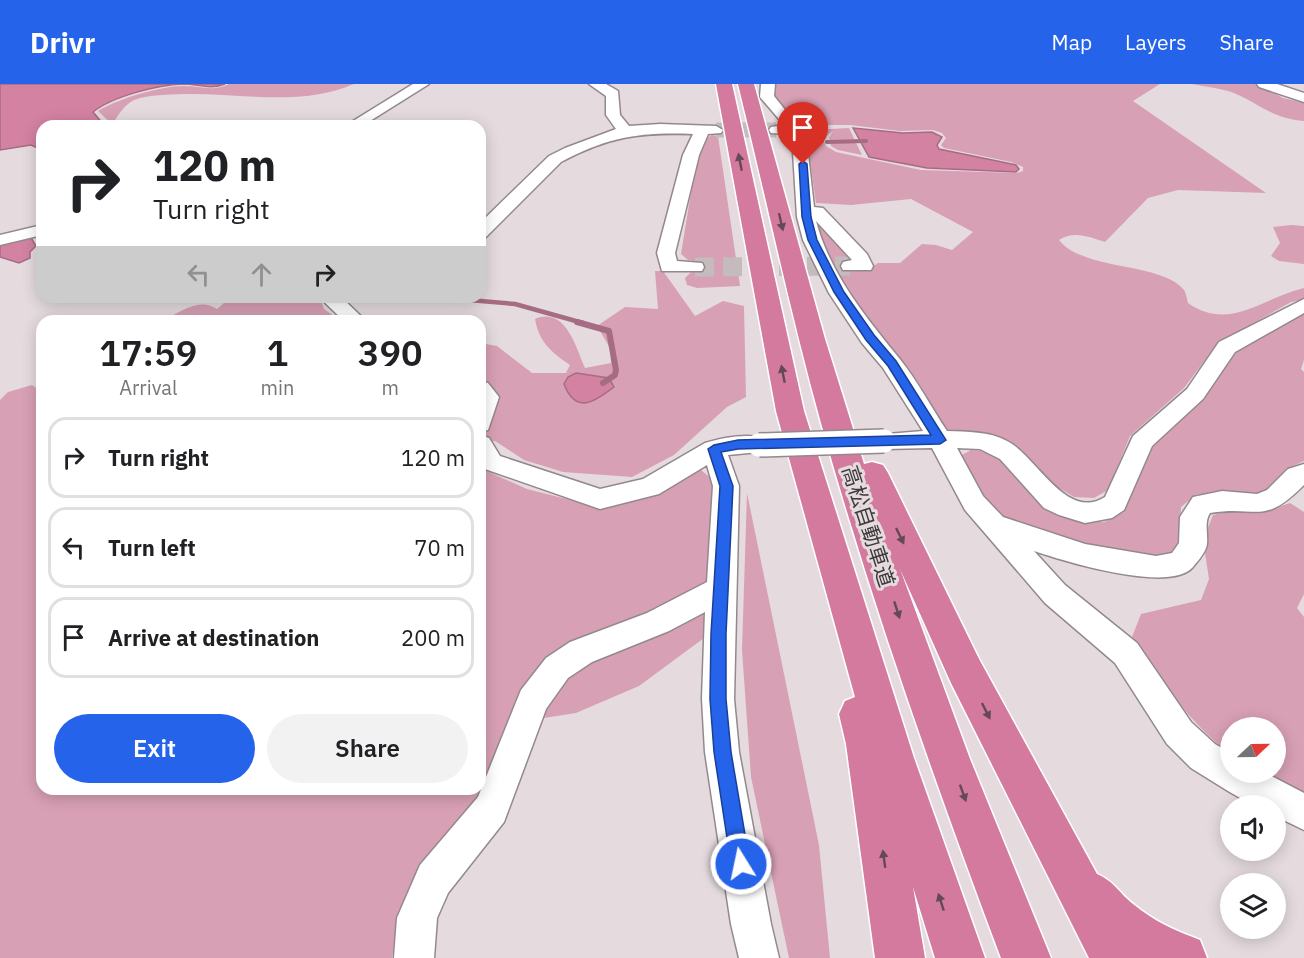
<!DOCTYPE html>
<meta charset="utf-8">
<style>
body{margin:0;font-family:"IBM Plex Sans","Noto Sans JP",sans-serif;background:#f2f2f2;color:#202124;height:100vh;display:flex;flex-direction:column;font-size:22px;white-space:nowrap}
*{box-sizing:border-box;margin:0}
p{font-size:20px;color:#757577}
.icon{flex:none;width:33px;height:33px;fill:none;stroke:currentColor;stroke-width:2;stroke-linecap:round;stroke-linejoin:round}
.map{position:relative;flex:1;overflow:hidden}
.side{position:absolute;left:36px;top:231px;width:450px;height:480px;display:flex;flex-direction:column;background:#fff;border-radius:18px;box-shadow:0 3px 15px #0003}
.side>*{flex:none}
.guide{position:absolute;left:36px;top:36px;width:450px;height:183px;border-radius:18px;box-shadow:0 3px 15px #0003;background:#fff;color:#202124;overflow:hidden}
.needle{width:39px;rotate:68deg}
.fabs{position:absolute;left:1220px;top:633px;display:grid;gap:12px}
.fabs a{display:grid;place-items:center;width:66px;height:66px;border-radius:50%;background:#fff;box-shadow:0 3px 15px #0003;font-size:30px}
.pin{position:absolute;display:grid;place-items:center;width:51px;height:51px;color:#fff;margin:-62px -26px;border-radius:50% 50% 50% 0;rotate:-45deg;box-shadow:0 0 6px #0007}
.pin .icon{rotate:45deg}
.me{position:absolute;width:66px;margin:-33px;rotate:350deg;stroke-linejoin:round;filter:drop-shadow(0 0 4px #0008)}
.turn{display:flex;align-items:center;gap:21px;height:126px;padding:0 18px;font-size:27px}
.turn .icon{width:78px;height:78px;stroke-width:2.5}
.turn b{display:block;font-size:42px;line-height:51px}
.lanes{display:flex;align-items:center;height:57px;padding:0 18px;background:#0003;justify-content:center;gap:30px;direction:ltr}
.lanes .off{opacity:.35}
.eta{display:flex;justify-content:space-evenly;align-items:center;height:102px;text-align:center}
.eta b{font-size:36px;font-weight:600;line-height:42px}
.button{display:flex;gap:12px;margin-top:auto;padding:12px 18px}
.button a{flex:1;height:69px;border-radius:36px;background:#2563eb;color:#fff;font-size:24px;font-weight:600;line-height:69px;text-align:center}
.button a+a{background:#f2f2f2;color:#202124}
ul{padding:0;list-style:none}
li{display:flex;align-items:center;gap:18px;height:81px;margin:0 12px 9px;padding:0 6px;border:3px solid #e0e0e0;border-radius:18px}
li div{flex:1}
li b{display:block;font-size:22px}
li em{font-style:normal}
header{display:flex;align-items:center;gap:36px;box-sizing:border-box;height:84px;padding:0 30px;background:#2563eb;color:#fff}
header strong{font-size:28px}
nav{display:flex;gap:33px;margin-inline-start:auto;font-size:21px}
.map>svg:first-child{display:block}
.green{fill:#d8a0b5}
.water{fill:#d382a2;stroke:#a66c83;stroke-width:1.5}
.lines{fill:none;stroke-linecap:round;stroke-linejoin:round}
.stream-far2{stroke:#a66c83;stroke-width:4}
.stream-far1{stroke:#a66c83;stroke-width:4.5}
.stream{stroke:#a66c83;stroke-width:6}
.street-tunnel-far1{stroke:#c4bbbd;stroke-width:15;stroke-dasharray:15 8;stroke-linecap:butt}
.street-tunnel{stroke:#c4bbbd;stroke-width:19;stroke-dasharray:19 9;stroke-linecap:butt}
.street-casing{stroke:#93898d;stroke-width:3}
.highway-casing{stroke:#fff;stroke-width:3}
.street{fill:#fff;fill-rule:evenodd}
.highway{fill:#d37a9e;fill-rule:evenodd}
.street-bridge-casing{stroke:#93898d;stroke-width:26;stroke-linecap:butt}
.street-bridge{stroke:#fff;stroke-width:23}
.oneway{fill:#634a54}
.route{fill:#2563eb;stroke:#184099;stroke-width:1.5}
.labels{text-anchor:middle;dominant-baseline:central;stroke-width:6;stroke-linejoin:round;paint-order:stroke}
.street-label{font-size:21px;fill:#3e3a3b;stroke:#e5dbde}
</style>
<header>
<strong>Drivr</strong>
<nav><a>Map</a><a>Layers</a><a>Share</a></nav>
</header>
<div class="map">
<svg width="1304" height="874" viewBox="0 0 1304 874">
<rect width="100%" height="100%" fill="#e5dbde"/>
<g class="green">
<path d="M229 0H354C302 23 239 9 184 10 168 11 150 10 134 16 126 20 120 28 115 36L127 42H114L98 27C117 15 161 2 183 2 201 2 213 8 229 0Z"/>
<path d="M772 0H1160L1133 17 1266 109 1178 106 1148 114 1105 158C1090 153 1073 146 1059 156 1083 187 1162 178 1184 206 1186 209 1187 215 1188 219 1229 248 1262 214 1304 204V216L1291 218 1218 259 1184 304 1130 352 1108 406 1094 414 1074 413 1051 399 948 348 918 298 869 238 836 187 827 170 816 139 821 138 856 178H849L851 187 869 185 878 179H900L922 160 936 161 952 166 973 148 911 115 851 121 816 119 806 49 811 46 849 44 862 71 838 66 831 62 829 54 833 47 823 55 826 62 836 68 921 86 1017 89 1023 87V83L1011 78 944 64 941 61 946 54 942 49 933 46 900 47 850 41H798C786 29 771 19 772 0Z"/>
<path d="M1192 0H1258L1283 14 1304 19V37C1273 35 1260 20 1234 9 1221 4 1205 3 1192 0Z"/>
<path d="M712 51 718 52 740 202 697 204 687 201 685 194 691 188 698 186 700 178 688 176 681 170 692 102 703 56Z"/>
<path d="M1291 141 1304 142V180L1279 177 1271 172 1280 159 1273 143Z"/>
<path d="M655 187H663L695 232 723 217 744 222 746 313 727 323 674 371 632 393 563 388 524 376 495 357H480V259L497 262 532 289H566L570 281C551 268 539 258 535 235 566 222 576 264 585 284L611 279 610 264 597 242 625 223 658 225Z"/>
<path d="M231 213H323L320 214 324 225 341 237H163C180 228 199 213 217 225Z"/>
<path d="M1304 229V276L1301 285 1304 288V377L1286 385 1272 403 1253 411 1197 410 1181 423 1180 450 1175 466 1153 476 1072 458 1002 435 972 401 962 371 971 366 993 368 1079 435 1104 438 1124 428 1150 363 1238 267Z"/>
<path d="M32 301 39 306 36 315 42 313V705H480V384L527 405 590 421 682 388 701 386 712 395 716 421 704 554 639 602 576 629 512 639 480 715 432 766 395 854 392 874H0V316L8 308Z"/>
<path d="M747 409 819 761 830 874H789L751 693 742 566Z"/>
<path d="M1290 419 1304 428V510L1297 524 1304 533V710L1253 689 1275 688V644H1230V670C1187 636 1162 598 1132 553L1141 530 1201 516 1209 495 1203 456 1213 431 1230 427 1260 429Z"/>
</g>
<g class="water">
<path d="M0 0H225C210 6 198 0 183 0 158 1 113 12 93 28L105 42H42V66L31 61 0 66Z"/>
<path d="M853 44 903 49 932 48 942 53 937 61 939 65 1007 79 1016 81 1019 85 1016 88 927 84 869 73Z"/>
<path d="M30 152 36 162 30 168V174L19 179 0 173V158Z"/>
<path d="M576 289 609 294 614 303C594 318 576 331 564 300L568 293Z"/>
</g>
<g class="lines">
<path class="stream-far2" d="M827 58 866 57"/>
<path class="stream-far1" d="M434 213 515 220 583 239"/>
<path class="stream" d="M577 238 609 247 616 286 615 291 603 299"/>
<path class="street-tunnel-far1" d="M716 46H776"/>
<path class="street-tunnel" d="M695 183 850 182"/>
<g class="street-casing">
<g id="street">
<path d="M413 0H429L362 42H345Z"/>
<path d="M589 0H606L618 7 620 31 629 42 660 40 716 42 723 46 721 49 708 50 699 71 675 169 677 177 702 179 704 183 702 187H662L657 169 683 71 693 50C640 48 608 53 561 78L486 153 480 154V139L549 72 565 64 616 45 606 31V12Z"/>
<path d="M761 0H775L774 12 806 52 814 123 823 124 867 170 873 182 871 186H843L841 182 843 178 852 176 816 137C830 190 865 232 899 274 917 296 931 323 947 347 967 348 989 347 1007 357 1037 372 1066 438 1105 413L1133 352 1187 305 1219 258 1304 215V229L1235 268 1203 315 1152 362 1124 426 1112 434 1085 439 1059 431 1044 424 1000 375 980 365 957 364 983 412 1003 433 1085 460 1156 472 1172 469 1179 459 1180 433 1193 413 1222 407 1257 410 1267 406 1288 385 1304 380V401C1262 443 1259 421 1210 429 1204 438 1208 449 1207 460 1206 468 1198 477 1193 483 1170 510 1064 477 1034 467L1065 501 1137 559 1191 638 1215 660 1230 669V688H1264L1304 709V746L1275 732V722H1254L1228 707 1191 684 1167 660 1115 579 1045 519 965 426 932 364 884 365 875 363 872 357 875 351 923 347 883 284 862 259 829 209 803 156 797 133 792 52 790 50 771 49 769 46 771 43 784 41 760 13Z"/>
<path d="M1257 0H1277L1304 9V18L1259 3Z"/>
<path d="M42 141V151L0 161V151Z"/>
<path d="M319 213H341L366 237H344Z"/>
<path d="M480 297 488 299 499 313 488 346 480 348Z"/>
<path d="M480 351 489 354 500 372 600 405 643 395 705 359C725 353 748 349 768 355L771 361 768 367 728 371 739 402 734 615 739 668 771 840 779 874H739L731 840 705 668 702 615 705 528 669 547 592 578 568 594 546 625 504 738 448 809 437 834 434 874H394L397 834 420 781 478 713 521 606 546 574 570 558 647 529 707 498 713 402 707 381 659 410 600 425 482 384 480 381Z"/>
</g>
</g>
<g class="highway-casing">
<g id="highway">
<path d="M716 0H732L804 327 914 674 985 874H935L913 803 925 874H875L846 660 839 630 845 617 855 613 776 327Z"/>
<path d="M738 0H754L825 255 864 380 872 378 883 381 888 389 979 575 1097 790C1115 798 1118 808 1133 820 1155 838 1174 846 1200 856L1207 874H1089L951 599 900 485 970 675 1051 874H1001C935 698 872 520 821 339 790 227 766 113 738 0Z"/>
</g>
</g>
<use href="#street" class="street"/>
<use href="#highway" class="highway"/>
<g class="street-bridge-casing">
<path id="street-bridge" d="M759 361 884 357"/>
</g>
<use href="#street-bridge" class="street-bridge"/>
</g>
<defs><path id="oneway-solid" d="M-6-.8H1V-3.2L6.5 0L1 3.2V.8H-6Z" transform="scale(1.5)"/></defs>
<g class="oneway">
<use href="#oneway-solid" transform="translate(740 78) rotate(-101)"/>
<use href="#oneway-solid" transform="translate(781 138) rotate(77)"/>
<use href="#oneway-solid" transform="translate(783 290) rotate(-101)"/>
<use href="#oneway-solid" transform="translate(900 452) rotate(64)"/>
<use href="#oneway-solid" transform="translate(897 526) rotate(72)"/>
<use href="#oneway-solid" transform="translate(986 627) rotate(63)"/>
<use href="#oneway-solid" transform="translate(963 709) rotate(70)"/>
<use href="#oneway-solid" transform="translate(884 775) rotate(-98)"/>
<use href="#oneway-solid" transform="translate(941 818) rotate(-108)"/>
</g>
<path class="route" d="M803 77 807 80 811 133 817 156 844 208 874 251 896 277 946 356 940 360 738 365 721 368 733 402 726 550V615L731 668 750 780 747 787 741 790 734 787 731 780 714 668 710 615 711 550 720 402 708 365 714 361 738 356 931 351 888 282 866 256 834 208 808 156 802 133 799 80Z"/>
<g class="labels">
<g class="street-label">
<text transform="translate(869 442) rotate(72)">高松自動車道</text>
</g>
</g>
</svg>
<div class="fabs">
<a><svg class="needle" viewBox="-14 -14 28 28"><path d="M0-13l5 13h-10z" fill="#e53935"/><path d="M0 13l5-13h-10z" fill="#757577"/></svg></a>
<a><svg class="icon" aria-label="sound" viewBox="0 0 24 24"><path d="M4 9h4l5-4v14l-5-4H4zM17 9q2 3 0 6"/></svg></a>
<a><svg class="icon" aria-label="layers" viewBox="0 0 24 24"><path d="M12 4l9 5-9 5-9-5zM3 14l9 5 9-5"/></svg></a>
</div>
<div class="pin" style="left:803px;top:80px;background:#d93025"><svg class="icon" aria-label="arrive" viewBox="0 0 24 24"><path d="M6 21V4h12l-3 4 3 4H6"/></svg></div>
<svg class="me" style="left:741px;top:780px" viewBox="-20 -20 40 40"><circle r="17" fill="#2563eb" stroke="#fff" stroke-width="3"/><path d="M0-11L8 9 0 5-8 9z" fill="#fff"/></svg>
<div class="guide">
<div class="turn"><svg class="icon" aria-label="right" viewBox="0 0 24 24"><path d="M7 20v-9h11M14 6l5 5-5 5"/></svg><div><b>120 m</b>Turn right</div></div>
<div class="lanes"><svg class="icon off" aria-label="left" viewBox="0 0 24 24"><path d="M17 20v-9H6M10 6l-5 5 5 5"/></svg><svg class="icon off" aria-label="ahead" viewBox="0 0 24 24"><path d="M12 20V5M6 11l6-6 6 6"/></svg><svg class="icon" aria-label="right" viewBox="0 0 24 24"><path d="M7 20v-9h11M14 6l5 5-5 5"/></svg></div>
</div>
<section class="side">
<div class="eta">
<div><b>17:59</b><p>Arrival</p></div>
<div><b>1</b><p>min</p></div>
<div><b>390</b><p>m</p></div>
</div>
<ul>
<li><svg class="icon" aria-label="right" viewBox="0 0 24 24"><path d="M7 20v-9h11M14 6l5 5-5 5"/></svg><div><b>Turn right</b></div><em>120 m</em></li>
<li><svg class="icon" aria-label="left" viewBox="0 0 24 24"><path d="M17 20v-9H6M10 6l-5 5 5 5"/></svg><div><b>Turn left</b></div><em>70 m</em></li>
<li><svg class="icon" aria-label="arrive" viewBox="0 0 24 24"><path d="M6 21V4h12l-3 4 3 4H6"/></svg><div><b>Arrive at destination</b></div><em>200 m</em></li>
</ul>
<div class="button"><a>Exit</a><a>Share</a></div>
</section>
</div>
